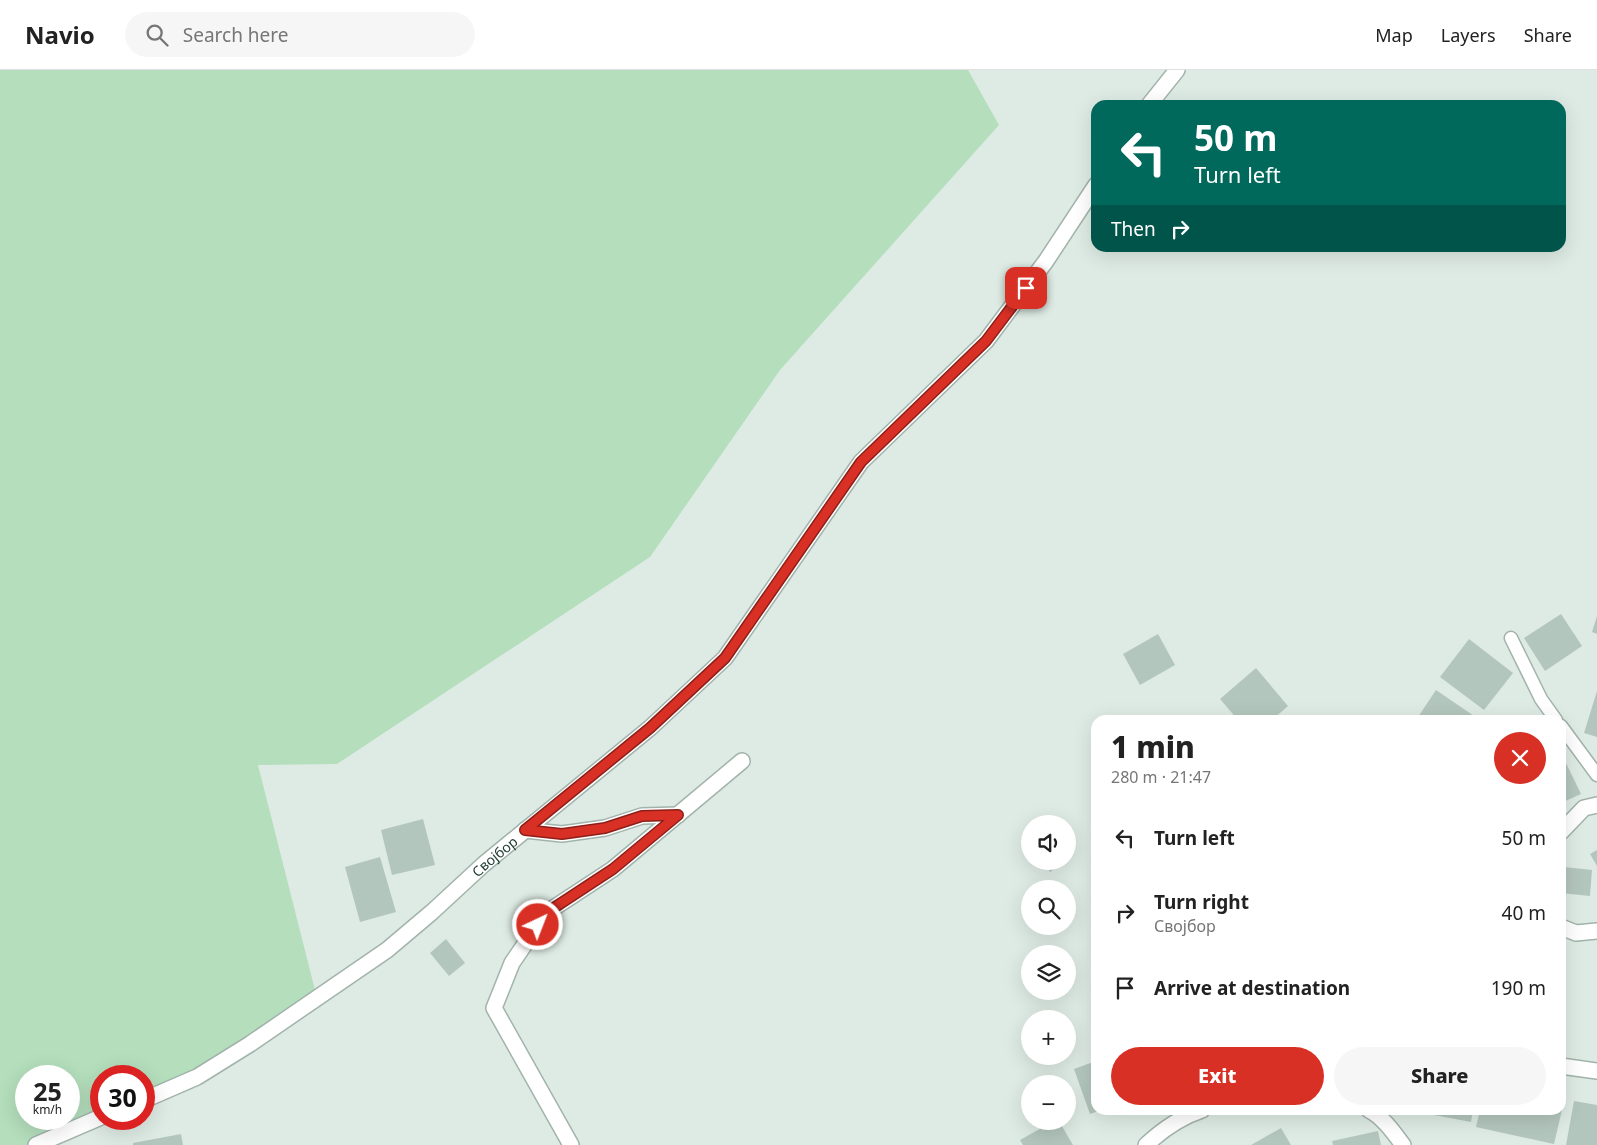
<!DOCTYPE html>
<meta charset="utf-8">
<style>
body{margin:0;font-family:"Noto Sans",sans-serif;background:#f6f6f6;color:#222;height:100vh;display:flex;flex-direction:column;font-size:19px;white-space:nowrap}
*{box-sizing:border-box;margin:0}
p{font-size:16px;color:#767676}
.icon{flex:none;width:28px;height:28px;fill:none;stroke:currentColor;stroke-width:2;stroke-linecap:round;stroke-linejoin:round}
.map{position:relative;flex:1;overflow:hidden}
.panel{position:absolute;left:1091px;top:645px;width:475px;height:400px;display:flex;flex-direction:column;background:#fff;border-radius:15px;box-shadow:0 5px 20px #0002}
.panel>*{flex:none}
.guide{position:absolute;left:1091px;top:30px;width:475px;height:152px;border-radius:15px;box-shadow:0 5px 20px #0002;background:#00695c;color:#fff;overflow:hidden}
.fabs{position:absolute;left:1021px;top:745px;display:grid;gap:10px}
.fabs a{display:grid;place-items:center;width:55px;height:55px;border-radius:50%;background:#fff;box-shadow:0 5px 20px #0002;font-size:25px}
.speed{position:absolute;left:15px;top:995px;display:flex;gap:10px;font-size:25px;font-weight:700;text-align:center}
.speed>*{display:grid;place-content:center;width:65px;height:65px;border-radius:50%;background:#fff;box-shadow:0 5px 20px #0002;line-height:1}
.speed small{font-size:12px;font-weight:400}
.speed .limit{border:8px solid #d22;background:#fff;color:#111}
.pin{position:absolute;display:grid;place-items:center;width:42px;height:42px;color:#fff;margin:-21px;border-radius:10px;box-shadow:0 2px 8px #0006}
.me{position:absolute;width:55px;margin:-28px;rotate:43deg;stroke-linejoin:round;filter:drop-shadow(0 0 4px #0008)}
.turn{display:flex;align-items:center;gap:18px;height:105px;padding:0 20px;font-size:22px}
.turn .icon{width:65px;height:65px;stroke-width:2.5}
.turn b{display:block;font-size:35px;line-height:42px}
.then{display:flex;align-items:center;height:48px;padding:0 20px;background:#0003;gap:10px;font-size:19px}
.round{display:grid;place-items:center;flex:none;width:52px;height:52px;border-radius:26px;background:#f6f6f6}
.head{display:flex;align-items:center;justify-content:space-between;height:85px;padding:0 20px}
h1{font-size:30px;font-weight:800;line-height:38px}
.button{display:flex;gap:10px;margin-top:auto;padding:10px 20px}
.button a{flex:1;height:58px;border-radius:30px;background:#d93025;color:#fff;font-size:20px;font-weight:800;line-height:58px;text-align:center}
.button a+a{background:#f6f6f6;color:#222}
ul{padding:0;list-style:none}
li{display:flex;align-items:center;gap:15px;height:75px;padding:0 20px}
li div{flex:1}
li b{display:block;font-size:19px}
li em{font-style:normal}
header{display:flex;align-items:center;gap:30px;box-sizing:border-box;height:70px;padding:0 25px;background:#fff;border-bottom:1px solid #e0e0e0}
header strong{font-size:24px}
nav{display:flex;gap:28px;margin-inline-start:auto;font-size:18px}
.search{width:350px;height:45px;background:#f6f6f6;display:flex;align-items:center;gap:12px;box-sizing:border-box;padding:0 18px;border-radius:28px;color:#767676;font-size:19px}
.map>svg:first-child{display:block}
.green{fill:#b4debc;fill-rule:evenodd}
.building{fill:#b3c6bd}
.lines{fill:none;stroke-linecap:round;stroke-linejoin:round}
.service-casing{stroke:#a1b3ab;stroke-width:15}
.minor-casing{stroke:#a1b3ab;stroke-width:18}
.service{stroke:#fff;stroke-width:12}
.minor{stroke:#fff;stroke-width:15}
.route-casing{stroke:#8d1f18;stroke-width:12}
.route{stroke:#d93025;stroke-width:9}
.labels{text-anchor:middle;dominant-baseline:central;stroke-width:4.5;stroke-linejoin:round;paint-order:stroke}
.street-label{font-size:14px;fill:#1e3c31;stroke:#eef7f2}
</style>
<header>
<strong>Navio</strong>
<div class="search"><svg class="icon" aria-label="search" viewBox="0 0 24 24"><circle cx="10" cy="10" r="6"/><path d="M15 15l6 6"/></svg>Search here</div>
<nav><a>Map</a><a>Layers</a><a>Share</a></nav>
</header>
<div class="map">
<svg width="1597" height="1075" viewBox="0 0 1597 1075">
<rect width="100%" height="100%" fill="#deebe4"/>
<path class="green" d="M0 0H968L999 55 780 300 650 487 337 694 258 695 317 928 144 1030V1006H101V1047L36 1075H0ZM26 1006H69V1049H26Z"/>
<g class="building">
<path d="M1561 544 1582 576 1545 601 1524 568Z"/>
<path d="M1597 546V564L1592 562Z"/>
<path d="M1158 564 1175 595 1140 615 1123 584Z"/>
<path d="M1469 569 1513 603 1484 640 1440 607Z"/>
<path d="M1256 598 1288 636 1272 650H1238L1220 629Z"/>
<path d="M1436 620 1477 648 1475 650H1416Z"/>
<path d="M1597 621V667L1584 663Z"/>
<path d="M1565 691 1581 724 1561 733V693Z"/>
<path d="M423 749 435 795 392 805 381 760Z"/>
<path d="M1597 780V796L1590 784Z"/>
<path d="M380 787 396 842 360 852 345 797Z"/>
<path d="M1043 791H1062L1063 793 1050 802Z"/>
<path d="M1564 797 1592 800 1590 826 1561 823Z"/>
<path d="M446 869 465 893 449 906 430 883Z"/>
<path d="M1096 991V1040H1102L1090 1044 1074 999Z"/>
<path d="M1574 1031 1597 1035V1075H1566Z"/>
<path d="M1418 1040H1473L1471 1052 1418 1042Z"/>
<path d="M1480 1040H1562L1554 1074 1476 1057Z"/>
<path d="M1054 1051H1059L1073 1075H1023L1020 1070Z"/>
<path d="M1281 1058 1291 1075H1251Z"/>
<path d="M1378 1061 1381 1075H1333L1332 1071Z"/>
<path d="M181 1064 183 1075H133V1073Z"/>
</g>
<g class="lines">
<g class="service-casing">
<g id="service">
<path d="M1511 568 1541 629 1556 650"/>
<path d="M1561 656 1597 705"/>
</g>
</g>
<g class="minor-casing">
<g id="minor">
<path d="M1149 35 1177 0"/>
<path d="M525 760 562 764 605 758 642 746 678 745"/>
<path d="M1561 762 1584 738 1597 735"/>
<path d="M1561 857 1576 863 1597 861"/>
<path d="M1561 996 1597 1001"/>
<path id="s1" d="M144 1030 197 1007 250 974 387 880 432 842 484 794 650 658 725 588 861 392 986 271 1046 191 1096 115"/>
<path d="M1369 1040C1383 1047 1394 1063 1403 1075"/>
<path d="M36 1075 101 1047"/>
<path d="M571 1075 494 938 512 893 546 843 613 799 742 691"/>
<path d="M1146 1075C1162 1060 1181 1047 1202 1040"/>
</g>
</g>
<use href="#service" class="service"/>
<use href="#minor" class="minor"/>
</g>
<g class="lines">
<g class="route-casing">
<path id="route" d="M538 855 546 843 613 799 678 745 642 746 605 758 562 764 525 760 650 658 725 588 861 392 986 271 1026 218"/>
</g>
<use href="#route" class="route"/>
</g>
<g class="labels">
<g class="street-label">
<text stroke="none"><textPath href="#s1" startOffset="429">Својбор</textPath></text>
</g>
</g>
</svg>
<div class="fabs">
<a><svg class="icon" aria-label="sound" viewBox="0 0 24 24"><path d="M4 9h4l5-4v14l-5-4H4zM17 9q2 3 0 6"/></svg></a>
<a><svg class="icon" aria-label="search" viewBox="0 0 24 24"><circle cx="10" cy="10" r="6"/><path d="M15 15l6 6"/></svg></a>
<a><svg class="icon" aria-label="layers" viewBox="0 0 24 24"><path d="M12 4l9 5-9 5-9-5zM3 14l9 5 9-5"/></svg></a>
<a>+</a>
<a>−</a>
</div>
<div class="speed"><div>25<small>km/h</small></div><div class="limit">30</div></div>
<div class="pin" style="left:1026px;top:218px;background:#d93025"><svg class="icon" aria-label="arrive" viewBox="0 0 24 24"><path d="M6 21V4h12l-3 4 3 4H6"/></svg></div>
<svg class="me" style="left:538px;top:855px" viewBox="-20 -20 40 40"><circle r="17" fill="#d93025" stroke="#fff" stroke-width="3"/><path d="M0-11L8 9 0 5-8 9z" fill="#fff"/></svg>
<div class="guide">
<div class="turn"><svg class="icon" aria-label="left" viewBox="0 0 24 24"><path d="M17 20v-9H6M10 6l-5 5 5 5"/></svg><div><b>50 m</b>Turn left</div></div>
<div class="then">Then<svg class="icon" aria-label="right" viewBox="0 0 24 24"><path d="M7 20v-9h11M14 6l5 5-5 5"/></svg></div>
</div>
<section class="panel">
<div class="head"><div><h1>1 min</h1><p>280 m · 21:47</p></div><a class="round" style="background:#d93025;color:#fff"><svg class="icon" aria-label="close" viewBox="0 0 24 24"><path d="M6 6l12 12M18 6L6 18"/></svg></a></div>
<ul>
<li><svg class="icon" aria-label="left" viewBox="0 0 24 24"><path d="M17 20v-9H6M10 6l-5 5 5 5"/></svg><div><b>Turn left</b></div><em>50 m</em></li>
<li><svg class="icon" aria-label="right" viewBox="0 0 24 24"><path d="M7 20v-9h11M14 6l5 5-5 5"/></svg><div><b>Turn right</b><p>Својбор</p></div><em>40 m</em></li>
<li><svg class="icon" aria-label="arrive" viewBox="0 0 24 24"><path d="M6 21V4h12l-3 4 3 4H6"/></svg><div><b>Arrive at destination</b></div><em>190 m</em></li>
</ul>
<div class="button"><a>Exit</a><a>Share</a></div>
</section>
</div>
